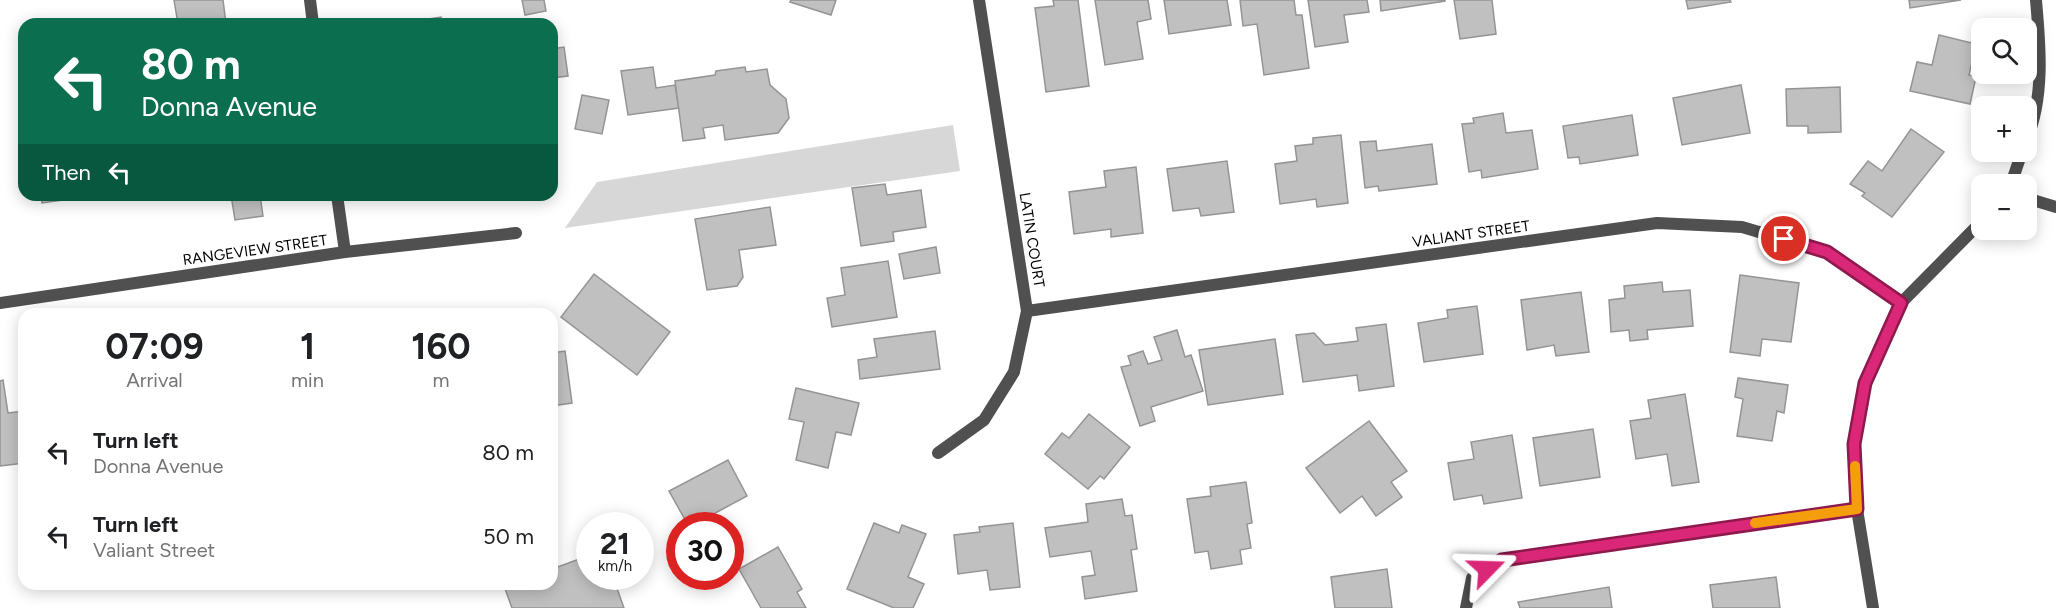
<!DOCTYPE html>
<meta charset="utf-8">
<style>
body{margin:0;font-family:Figtree,sans-serif;background:#f6f6f6;color:#202124;height:100vh;display:flex;flex-direction:column;font-size:22px;white-space:nowrap}
*{box-sizing:border-box;margin:0}
p{font-size:20px;color:#757577}
.icon{flex:none;width:33px;height:33px;fill:none;stroke:currentColor;stroke-width:2;stroke-linecap:round;stroke-linejoin:round}
.map{position:relative;flex:1;overflow:hidden}
.panel{position:absolute;left:18px;top:308px;width:540px;height:282px;display:flex;flex-direction:column;background:#fff;border-radius:18px;box-shadow:0 3px 15px #0003}
.panel>*{flex:none}
.hud{position:absolute;left:18px;top:18px;width:540px;height:183px;border-radius:18px;box-shadow:0 3px 15px #0003;background:#0b6e4f;color:#fff;overflow:hidden}
.controls{position:absolute;left:1971px;top:18px;display:grid;gap:12px}
.controls a{display:grid;place-items:center;width:66px;height:66px;border-radius:12px;background:#fff;box-shadow:0 3px 15px #0003;font-size:30px}
.speed{position:absolute;left:576px;top:512px;display:flex;gap:12px;font-size:30px;font-weight:700;text-align:center}
.speed>*{display:grid;place-content:center;width:78px;height:78px;border-radius:50%;background:#fff;box-shadow:0 3px 15px #0003;line-height:1}
.speed small{font-size:15px;font-weight:400}
.speed .limit{border:9px solid #d22;background:#fff;color:#111}
.pin{position:absolute;display:grid;place-items:center;width:51px;height:51px;color:#fff;margin:-26px;border:3px solid #fff;border-radius:50%;box-shadow:0 2px 6px #0007}
.me{position:absolute;width:66px;margin:-33px;rotate:68deg;stroke-linejoin:round;filter:drop-shadow(0 0 4px #0008)}
.turn{display:flex;align-items:center;gap:21px;height:126px;padding:0 24px;font-size:27px}
.turn .icon{width:78px;height:78px;stroke-width:2.5}
.turn b{display:block;font-size:42px;line-height:51px}
.then{display:flex;align-items:center;height:57px;padding:0 24px;background:#0003;gap:12px;font-size:22px}
.eta{display:flex;justify-content:space-evenly;align-items:center;height:102px;text-align:center}
.eta b{font-size:36px;font-weight:700;line-height:42px}
ul{padding:0;list-style:none}
li{display:flex;align-items:center;gap:18px;height:84px;padding:0 24px}
li div{flex:1}
li b{display:block;font-size:22px}
li em{font-style:normal}
.map>svg:first-child{display:block}
.green{fill:#d7d7d7}
.building{fill:#c0c0c0;stroke:#949494;stroke-width:1.5}
.lines{fill:none;stroke-linecap:round;stroke-linejoin:round}
.street{stroke:#505050;stroke-width:12}
.route-casing{stroke:#8e194d;stroke-width:15}
.route{stroke:#db2777;stroke-width:10}
.slow{stroke:#f59e0b;stroke-width:10}
.labels{text-anchor:middle;dominant-baseline:central;stroke-width:4.5;stroke-linejoin:round;paint-order:stroke}
.street-label{font-size:15px;fill:#000;stroke:#fff}
</style>
<div class="map">
<svg width="2056" height="608" viewBox="0 0 2056 608">
<rect width="100%" height="100%" fill="#fff"/>
<path class="green" d="M953 125 960 171 565 228 597 182Z"/>
<g class="building">
<path d="M174 0H223L226 24H178Z"/>
<path d="M522 0H544L546 11 525 15Z"/>
<path d="M791 0H836L831 15 790 2Z"/>
<path d="M1053 0H1078L1089 86 1046 92 1035 8 1054 6Z"/>
<path d="M1095 0H1148L1151 19 1137 22 1143 59 1105 65Z"/>
<path d="M1164 0H1227L1231 25 1169 34Z"/>
<path d="M1240 0H1294L1296 15H1302L1309 68 1264 75 1257 24 1243 26Z"/>
<path d="M1308 0H1367L1369 12 1344 15 1348 42 1315 47Z"/>
<path d="M1380 0H1445V1L1381 11Z"/>
<path d="M1454 0H1492L1496 34 1460 39Z"/>
<path d="M1686 0H1730L1731 2 1688 9Z"/>
<path d="M1909 0H1961L1910 8Z"/>
<path d="M441 17 442 24H396Z"/>
<path d="M1939 35 1976 44 1969 75 1976 77 1970 104 1910 91 1917 62 1932 65Z"/>
<path d="M564 47 568 76 552 78V49Z"/>
<path d="M653 67 656 88 675 85 679 108 628 115 621 71Z"/>
<path d="M745 67 746 72 767 69 770 85 786 99 789 118 778 133 725 140 723 125 703 128 705 138 683 141 675 81 715 75 716 71Z"/>
<path d="M1741 85 1750 133 1682 145 1673 98Z"/>
<path d="M1840 87 1841 132 1808 133V126H1787L1786 89Z"/>
<path d="M582 95 609 100 602 134 575 129Z"/>
<path d="M1503 113 1506 133 1532 130 1538 169 1482 178 1481 170 1469 172 1462 124 1474 123 1473 118Z"/>
<path d="M1632 115 1638 155 1580 164 1579 157 1568 158 1563 126Z"/>
<path d="M1911 129 1944 152 1892 217 1862 196 1865 193 1850 184 1868 161 1882 171Z"/>
<path d="M1341 135 1348 203 1317 207 1316 199 1280 204 1275 164 1297 161 1295 146 1313 144V138Z"/>
<path d="M1376 141 1377 151 1432 144 1437 184 1379 191 1378 186 1365 188 1360 142Z"/>
<path d="M1227 161 1234 212 1201 216 1199 208 1173 211 1167 169Z"/>
<path d="M1136 167 1143 233 1111 237V229L1074 234 1069 192 1106 187 1104 171Z"/>
<path d="M885 184 887 195 921 190 926 227 893 232 894 241 861 246 852 188Z"/>
<path d="M41 195H99L42 203Z"/>
<path d="M231 195H260L263 216 235 220Z"/>
<path d="M770 207 776 245 739 250 743 277 737 286 707 290 695 219Z"/>
<path d="M936 247 940 273 904 279 899 254Z"/>
<path d="M888 261 897 317 832 327 827 298 845 295 841 268Z"/>
<path d="M594 274 670 332 637 375 561 317Z"/>
<path d="M1740 275 1799 283 1791 342 1762 339 1760 356 1730 352Z"/>
<path d="M1662 282 1663 292 1690 290 1693 326 1647 330 1648 339 1630 341 1629 330 1611 332 1609 300 1625 298 1624 286Z"/>
<path d="M1581 292 1589 352 1556 356 1554 345 1527 350 1521 300Z"/>
<path d="M1477 306 1483 354 1424 362 1418 323 1448 318 1447 310Z"/>
<path d="M1386 324 1394 386 1359 391 1357 375 1303 382 1296 335 1314 333 1325 345 1358 341 1356 328Z"/>
<path d="M1177 330 1185 357 1191 355 1203 391 1151 407 1155 421 1140 426 1121 367 1131 365 1128 356 1143 351 1148 364 1162 360 1154 337Z"/>
<path d="M935 331 940 369 860 379 858 360 877 357 874 339Z"/>
<path d="M1275 339 1283 394 1208 405 1199 350Z"/>
<path d="M565 351 572 403 552 406V353Z"/>
<path d="M1738 378 1788 385 1784 413 1777 411 1772 441 1737 436 1743 399 1735 397Z"/>
<path d="M3 380 8 413 24 411V463L0 466V381Z"/>
<path d="M796 388 859 403 851 435 836 432 828 468 796 460 804 422 789 419Z"/>
<path d="M1685 394 1699 482 1672 486 1667 454 1636 459 1630 421 1651 418 1648 400Z"/>
<path d="M1089 414 1130 447 1104 479 1100 476 1088 489 1045 454 1062 433 1069 438Z"/>
<path d="M1369 421 1407 471 1391 482 1402 497 1376 516 1362 496 1340 513 1306 468Z"/>
<path d="M1593 429 1600 477 1540 486 1533 438Z"/>
<path d="M1512 435 1522 498 1484 504 1482 495 1454 500 1448 463 1474 459 1471 442Z"/>
<path d="M728 460 747 496 693 525H688L669 491Z"/>
<path d="M1246 482 1252 523 1247 524 1251 548 1240 550 1242 564 1211 569 1208 551 1195 553 1187 499 1211 496 1210 487Z"/>
<path d="M1122 499 1125 516 1132 515 1137 549 1131 550 1137 591 1085 599 1082 577 1095 575 1091 551 1050 557 1045 528 1088 522 1086 504Z"/>
<path d="M874 523 899 533 902 525 926 534 908 577 924 584 913 608H894L847 589Z"/>
<path d="M1013 523 1020 587 990 590 987 570 958 574 954 535 980 532 979 527Z"/>
<path d="M778 547 802 589 797 592 806 608H761L739 569Z"/>
<path d="M590 555V576H616L613 577 624 608H512L504 586 510 584H552V569Z"/>
<path d="M1387 569 1392 608H1335L1331 577Z"/>
<path d="M1776 577 1780 608H1713L1710 585Z"/>
<path d="M1609 587 1612 608H1520L1518 602Z"/>
</g>
<g class="lines">
<g class="street">
<path d="M310 0 313 24"/>
<path d="M2026 141C2045 98 2040 45 2036 0"/>
<path d="M2011 184 2022 152"/>
<path d="M337 195 345 252"/>
<path d="M2026 198 2056 207"/>
<path d="M0 303 345 252 516 233"/>
<path d="M1027 311 1657 223 1742 227 1826 252 1901 303"/>
<path d="M938 453 984 420 1014 372 1027 311 979 0"/>
<path d="M1466 608 1472 578 1502 560 1857 509"/>
<path d="M1873 608 1857 509 1854 444 1865 383 1901 303 1982 221"/>
</g>
</g>
<g class="lines">
<g class="route-casing">
<path id="route" d="M1487 569 1502 560 1857 509 1854 444 1865 383 1901 303 1827 252 1784 239"/>
</g>
<use href="#route" class="route"/>
<path class="slow" d="M1755 523 1857 509 1855 466"/>
</g>
<g class="labels">
<g class="street-label">
<text transform="translate(1471 234) rotate(-8)">VALIANT STREET</text>
<text transform="translate(1032 240) rotate(81)">LATIN COURT</text>
<text transform="translate(255 250) rotate(-8)">RANGEVIEW STREET</text>
</g>
</g>
</svg>
<div class="controls">
<a><svg class="icon" aria-label="search" viewBox="0 0 24 24"><circle cx="10" cy="10" r="6"/><path d="M15 15l6 6"/></svg></a>
<a>+</a>
<a>−</a>
</div>
<div class="speed"><div>21<small>km/h</small></div><div class="limit">30</div></div>
<div class="pin" style="left:1784px;top:239px;background:#d93025"><svg class="icon" aria-label="arrive" viewBox="0 0 24 24"><path d="M6 21V4h12l-3 4 3 4H6"/></svg></div>
<svg class="me" style="left:1487px;top:569px" viewBox="-20 -20 40 40"><path d="M0-17L14 15 0 8-14 15z" fill="#db2777" stroke="#fff" stroke-width="4"/></svg>
<div class="hud">
<div class="turn"><svg class="icon" aria-label="left" viewBox="0 0 24 24"><path d="M17 20v-9H6M10 6l-5 5 5 5"/></svg><div><b>80 m</b>Donna Avenue</div></div>
<div class="then">Then<svg class="icon" aria-label="left" viewBox="0 0 24 24"><path d="M17 20v-9H6M10 6l-5 5 5 5"/></svg></div>
</div>
<section class="panel">
<div class="eta">
<div><b>07:09</b><p>Arrival</p></div>
<div><b>1</b><p>min</p></div>
<div><b>160</b><p>m</p></div>
</div>
<ul>
<li><svg class="icon" aria-label="left" viewBox="0 0 24 24"><path d="M17 20v-9H6M10 6l-5 5 5 5"/></svg><div><b>Turn left</b><p>Donna Avenue</p></div><em>80 m</em></li>
<li><svg class="icon" aria-label="left" viewBox="0 0 24 24"><path d="M17 20v-9H6M10 6l-5 5 5 5"/></svg><div><b>Turn left</b><p>Valiant Street</p></div><em>50 m</em></li>
</ul>
</section>
</div>
